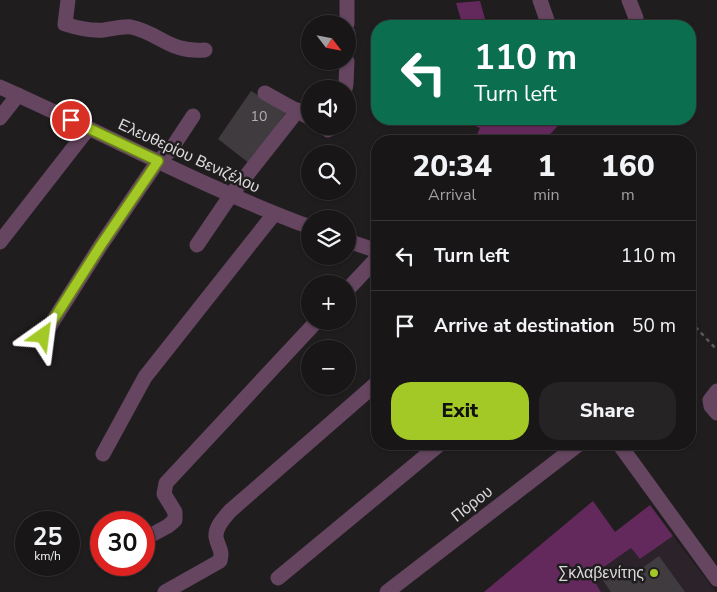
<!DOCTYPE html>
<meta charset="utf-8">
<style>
body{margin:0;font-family:"Nunito Sans",sans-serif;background:#252324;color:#f1f3f6;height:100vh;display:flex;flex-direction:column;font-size:19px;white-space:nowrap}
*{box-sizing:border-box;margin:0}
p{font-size:16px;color:#9f9fa1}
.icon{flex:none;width:28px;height:28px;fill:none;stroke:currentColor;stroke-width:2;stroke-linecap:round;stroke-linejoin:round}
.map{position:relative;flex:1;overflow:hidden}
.drawer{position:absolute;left:371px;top:135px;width:325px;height:315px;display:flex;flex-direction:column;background:#181617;border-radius:20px;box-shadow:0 1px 4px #0004,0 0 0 1px #363536}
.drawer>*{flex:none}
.banner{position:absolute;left:371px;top:20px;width:325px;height:105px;border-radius:20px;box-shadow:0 1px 4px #0004,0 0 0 1px #363536;background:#0b6e4f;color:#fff;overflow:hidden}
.needle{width:32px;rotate:122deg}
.controls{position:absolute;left:301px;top:15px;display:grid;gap:10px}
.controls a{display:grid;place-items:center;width:55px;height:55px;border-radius:50%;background:#181617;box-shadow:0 1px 4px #0004,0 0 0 1px #363536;font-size:25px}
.speed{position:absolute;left:15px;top:511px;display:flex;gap:10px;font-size:25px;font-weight:700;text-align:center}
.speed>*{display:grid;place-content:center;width:65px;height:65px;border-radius:50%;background:#181617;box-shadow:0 1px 4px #0004,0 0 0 1px #363536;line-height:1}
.speed small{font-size:12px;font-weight:400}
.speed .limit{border:8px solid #d22;background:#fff;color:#111}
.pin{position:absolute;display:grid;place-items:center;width:42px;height:42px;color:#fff;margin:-21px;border:2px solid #fff;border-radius:50%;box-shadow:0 1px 5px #0007}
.me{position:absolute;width:55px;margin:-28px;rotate:31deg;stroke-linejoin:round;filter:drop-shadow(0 0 4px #0008)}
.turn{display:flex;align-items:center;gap:18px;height:105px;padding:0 20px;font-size:22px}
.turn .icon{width:65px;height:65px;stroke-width:2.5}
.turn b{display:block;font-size:35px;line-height:42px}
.eta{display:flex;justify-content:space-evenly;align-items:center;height:85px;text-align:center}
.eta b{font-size:30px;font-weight:800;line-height:35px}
.cta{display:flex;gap:10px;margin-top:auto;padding:10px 20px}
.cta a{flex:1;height:58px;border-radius:20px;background:#a3c927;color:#111;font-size:20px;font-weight:800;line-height:58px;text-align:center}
.cta a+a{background:#252324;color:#f1f3f6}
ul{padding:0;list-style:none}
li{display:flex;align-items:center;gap:15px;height:70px;padding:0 20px;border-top:1px solid #363536}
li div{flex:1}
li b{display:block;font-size:19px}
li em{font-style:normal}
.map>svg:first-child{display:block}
.built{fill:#2b2329}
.green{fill:#64295c}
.building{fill:#3f3b3e}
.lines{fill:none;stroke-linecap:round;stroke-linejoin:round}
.path{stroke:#5a585a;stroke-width:2.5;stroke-dasharray:4 4;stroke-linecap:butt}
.minor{stroke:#65455f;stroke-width:15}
.route-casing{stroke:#6a8319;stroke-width:12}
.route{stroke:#a3c927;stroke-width:9}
.poi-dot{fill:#a3c927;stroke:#201d1f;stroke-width:2}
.labels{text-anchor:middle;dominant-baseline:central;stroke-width:5;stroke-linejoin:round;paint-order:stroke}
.number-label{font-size:14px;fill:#b3b1b3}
.street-label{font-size:16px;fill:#dad8da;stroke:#201d1f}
.poi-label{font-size:16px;fill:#dad8da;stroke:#201d1f;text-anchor:end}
</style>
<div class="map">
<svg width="717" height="592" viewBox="0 0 717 592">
<rect width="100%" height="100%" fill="#201d1f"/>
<path class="built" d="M673 536 716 592H601L591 576 631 548 640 559Z"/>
<g class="green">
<path d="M480 1 487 26H463L456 3Z"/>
<path d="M459 119H564L544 141H474L480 128Z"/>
<path d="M593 501 615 532 650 505 673 536 640 559 631 548 591 576 601 592H484Z"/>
</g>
<g class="building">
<path d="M251 91 286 112 250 164 218 139Z"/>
<path d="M659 556 685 592H611L602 579 618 567 627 579Z"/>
</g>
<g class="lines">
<path class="path" d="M690 321 717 350"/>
<g class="minor">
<path d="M68 0 65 24C77 28 90 31 104 30 112 29 123 26 131 27 160 33 169 53 205 50"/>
<path d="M347 0V24"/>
<path d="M540 0 549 26"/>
<path d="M629 0 636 18"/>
<path d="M348 33V45"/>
<path d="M0 87C104 133 204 188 310 227"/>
<path d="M345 89 346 84 347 61"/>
<path d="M265 93 310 118"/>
<path d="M0 118 18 95"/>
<path d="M322 126 328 130 330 126"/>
<path d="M348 241 378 251"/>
<path d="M0 242 88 129"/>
<path d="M197 245 231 195 298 110"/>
<path d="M348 289 378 257"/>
<path d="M43 337 101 245 158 161 170 151 193 116"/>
<path d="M717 391 710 400 711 406 717 413"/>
<path d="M619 444 717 579"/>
<path d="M103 454 145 377 274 214"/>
<path d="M144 539 168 526 175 520V512L164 494 166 483 317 321"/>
<path d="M278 578 440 444"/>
<path d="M165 592 220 561C223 549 218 548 216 537 215 527 224 518 230 511L378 382"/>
<path d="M387 592 579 444"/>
</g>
</g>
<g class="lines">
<g class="route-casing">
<path id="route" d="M43 336 101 245 158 161 71 120"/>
</g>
<use href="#route" class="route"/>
</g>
<circle class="poi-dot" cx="654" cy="573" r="5"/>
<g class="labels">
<g class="number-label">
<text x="259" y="116">10</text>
</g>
<g class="street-label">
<text transform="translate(189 156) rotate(25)">Ελευθερίου Βενιζέλου</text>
<text transform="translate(472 504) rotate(-38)">Πόρου</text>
</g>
<g class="poi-label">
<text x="644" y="573">Σκλαβενίτης</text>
</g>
</g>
</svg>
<div class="controls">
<a><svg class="needle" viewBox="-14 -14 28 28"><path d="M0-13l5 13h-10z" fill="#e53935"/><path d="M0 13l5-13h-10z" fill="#9f9fa1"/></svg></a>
<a><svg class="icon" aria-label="sound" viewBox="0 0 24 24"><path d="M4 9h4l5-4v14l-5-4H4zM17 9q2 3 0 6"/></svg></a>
<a><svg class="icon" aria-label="search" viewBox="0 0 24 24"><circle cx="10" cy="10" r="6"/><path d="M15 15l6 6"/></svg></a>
<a><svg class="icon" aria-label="layers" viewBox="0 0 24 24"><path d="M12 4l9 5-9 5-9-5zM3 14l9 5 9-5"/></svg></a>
<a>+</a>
<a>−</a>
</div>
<div class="speed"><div>25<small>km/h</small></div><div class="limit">30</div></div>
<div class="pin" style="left:71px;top:120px;background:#d93025"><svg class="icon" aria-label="arrive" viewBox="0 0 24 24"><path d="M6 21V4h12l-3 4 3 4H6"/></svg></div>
<svg class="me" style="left:43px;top:336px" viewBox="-20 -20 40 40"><path d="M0-17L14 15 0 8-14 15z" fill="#a3c927" stroke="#fff" stroke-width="4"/></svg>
<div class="banner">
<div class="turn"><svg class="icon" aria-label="left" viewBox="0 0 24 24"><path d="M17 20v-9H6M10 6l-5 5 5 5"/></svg><div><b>110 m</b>Turn left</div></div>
</div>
<section class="drawer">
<div class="eta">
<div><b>20:34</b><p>Arrival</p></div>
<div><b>1</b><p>min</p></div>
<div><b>160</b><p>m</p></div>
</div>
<ul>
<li><svg class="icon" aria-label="left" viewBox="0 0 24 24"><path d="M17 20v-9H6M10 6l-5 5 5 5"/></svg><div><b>Turn left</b></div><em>110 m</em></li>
<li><svg class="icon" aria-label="arrive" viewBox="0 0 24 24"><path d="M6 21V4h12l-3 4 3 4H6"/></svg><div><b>Arrive at destination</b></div><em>50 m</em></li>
</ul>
<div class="cta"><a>Exit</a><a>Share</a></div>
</section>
</div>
